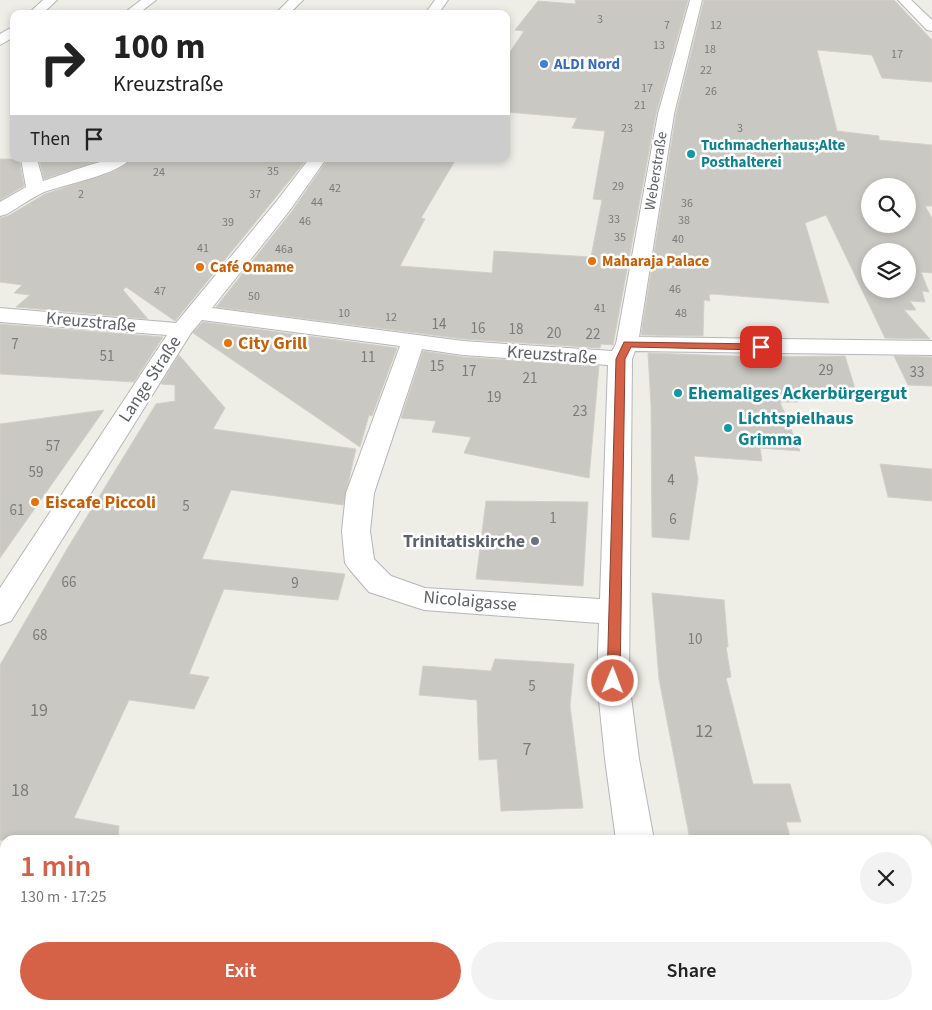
<!DOCTYPE html>
<meta charset="utf-8">
<style>
body{margin:0;font-family:"Source Sans 3",sans-serif;background:#f2f2f2;color:#222;height:100vh;display:flex;flex-direction:column;font-size:19px;white-space:nowrap}
*{box-sizing:border-box;margin:0}
p{font-size:16px;color:#767676}
.icon{flex:none;width:28px;height:28px;fill:none;stroke:currentColor;stroke-width:2;stroke-linecap:round;stroke-linejoin:round}
.map{position:relative;flex:1;overflow:hidden}
.details{position:absolute;left:0px;top:835px;width:932px;height:175px;display:flex;flex-direction:column;background:#fff;border-radius:15px 15px 0 0;box-shadow:0 2px 8px #0003}
.details>*{flex:none}
.top-card{position:absolute;left:10px;top:10px;width:500px;height:152px;border-radius:10px;box-shadow:0 2px 8px #0003;background:#fff;color:#222;overflow:hidden}
.tools{position:absolute;left:861px;top:178px;display:grid;gap:10px}
.tools a{display:grid;place-items:center;width:55px;height:55px;border-radius:50%;background:#fff;box-shadow:0 2px 8px #0003;font-size:25px}
.pin{position:absolute;display:grid;place-items:center;width:42px;height:42px;color:#fff;margin:-21px;border-radius:10px;box-shadow:0 2px 8px #0006}
.me{position:absolute;width:55px;margin:-28px;rotate:1deg;stroke-linejoin:round;filter:drop-shadow(0 0 4px #0008)}
.turn{display:flex;align-items:center;gap:18px;height:105px;padding:0 20px;font-size:22px}
.turn .icon{width:65px;height:65px;stroke-width:2.5}
.turn b{display:block;font-size:35px;line-height:42px}
.then{display:flex;align-items:center;height:48px;padding:0 20px;background:#0003;gap:10px;font-size:19px}
.round{display:grid;place-items:center;flex:none;width:52px;height:52px;border-radius:26px;background:#f2f2f2}
.overview{display:flex;align-items:center;justify-content:space-between;height:85px;padding:0 20px}
h1{font-size:30px;font-weight:600;line-height:38px;color:#d56246}
.button{display:flex;gap:10px;margin-top:auto;padding:10px 20px}
.button a{flex:1;height:58px;border-radius:30px;background:#d56246;color:#fff;font-size:20px;font-weight:600;line-height:58px;text-align:center}
.button a+a{background:#f2f2f2;color:#222}
.map>svg:first-child{display:block}
.building{fill:#cac8c3;stroke:#d3d0c6;fill-rule:evenodd}
.lines{fill:none;stroke-linecap:round;stroke-linejoin:round}
.street-casing{stroke:#b4b6ba;stroke-width:2}
.street{fill:#fff;fill-rule:evenodd}
.route{fill:#d56246;stroke:#8a402e}
.shop-dot{fill:#3f7fe0;stroke:#fff;stroke-width:2}
.culture-dot{fill:#0f9aa8;stroke:#fff;stroke-width:2}
.food-dot{fill:#e8710a;stroke:#fff;stroke-width:2}
.worship-dot{fill:#6b7280;stroke:#fff;stroke-width:2}
.labels{text-anchor:middle;dominant-baseline:central;stroke-width:5;stroke-linejoin:round;paint-order:stroke}
.far-number-label{font-size:12px;fill:#797b7c}
.far-shop-label{font-size:15px;font-weight:bold;fill:#366cbe;stroke:#fff;text-anchor:start}
.far-culture-label{font-size:15px;font-weight:bold;fill:#0d838f;stroke:#fff;text-anchor:start}
.far-street-label{font-size:15px;fill:#5e6165;stroke:#fff}
.far-food-label{font-size:15px;font-weight:bold;fill:#c56008;stroke:#fff;text-anchor:start}
.number-label{font-size:15px;fill:#797b7c}
.street-label{font-size:18px;fill:#5e6165;stroke:#fff}
.food-label{font-size:18px;font-weight:bold;fill:#c56008;stroke:#fff;text-anchor:start}
.culture-label{font-size:18px;font-weight:bold;fill:#0d838f;stroke:#fff;text-anchor:start}
.worship-label{font-size:18px;font-weight:bold;fill:#5b616d;stroke:#fff;text-anchor:end}
.near-number-label{font-size:18px;fill:#797b7c}
</style>
<div class="map">
<svg width="932" height="1010" viewBox="0 0 932 1010">
<rect width="100%" height="100%" fill="#eeeee7"/>
<g class="building">
<path d="M575 0H688L656 114 613 345 601 344 600 348 463 339 216 307 292 211 328 159H456L421 218 425 219 400 266 492 273 494 251 591 257 602 200 593 199 605 131 572 128 577 118 506 112V58L524 31 515 30 538 1 576 4Z"/>
<path d="M704 0H894L932 40V82L882 78 872 55 817 50 837 131 879 136V140L932 145V206H925L932 218V273L921 272 929 292 922 291 925 302 910 301 916 310H904L930 339 885 338 826 215 805 223 829 303 712 294 709 295 710 301 704 300 703 336 641 335 676 114ZM870 186H908V224H870ZM870 251H908V289H870Z"/>
<path d="M0 159H19L24 186 0 200Z"/>
<path d="M39 159H107L44 179Z"/>
<path d="M132 159H307L175 321 126 287 123 290 148 319 16 307 30 295 14 293 22 285 0 282V218L8 216 45 194 115 171Z"/>
<path d="M203 322 397 348 372 416 369 415 360 447 193 333Z"/>
<path d="M0 324 163 337 134 382 0 374Z"/>
<path d="M423 351 463 357 599 366 589 478 464 453 471 437 432 432 436 421 401 418Z"/>
<path d="M648 353 763 357 845 356 856 392H847L849 397 797 399 798 402H780L800 451 760 448 762 461 694 456 698 479 689 540 652 537 651 406Z"/>
<path d="M179 355 225 408 213 429 356 449 343 505 231 490 202 559 345 574 338 600 224 589 189 674 209 677 194 709 129 700 74 818 119 826 118 840H0V665L67 549 156 404 175 401V385L161 384Z"/>
<path d="M894 356 932 357V386L908 385Z"/>
<path d="M104 410 0 558V424Z"/>
<path d="M880 464 932 469V501L888 497Z"/>
<path d="M486 501 588 502 583 586 476 579Z"/>
<path d="M652 593 724 600 728 647H726L731 677 726 678 753 784H790L801 822H786L791 840H690L659 679Z"/>
<path d="M495 659 574 664 570 706 583 808 501 811 497 759 479 760 477 700 419 695 423 666 491 671Z"/>
</g>
<g class="lines">
<g class="street-casing">
<g id="street">
<path d="M43 0H57L42 14H28Z"/>
<path d="M141 0H156L138 14H123Z"/>
<path d="M289 0H303L289 14H275Z"/>
<path d="M435 0H448L438 14H425Z"/>
<path d="M690 0H702L674 114 639 337 932 341V355L635 351 632 359 629 681 639 759 654 840H616L605 759 597 681 599 623 424 610 369 592 350 570 345 563 342 531 346 493 400 346 202 320 191 333 11 621 0 625V588L167 335 0 322V308L176 323 276 202 309 159H326L290 210 212 308 463 341 612 351 616 344 658 114ZM422 349 463 355 608 365 600 599 425 588 391 576 374 559 370 531 374 493Z"/>
<path d="M898 0H911L932 20V31L927 30Z"/>
<path d="M14 26V37L0 45V34Z"/>
<path d="M21 159H37L43 181C70 173 102 157 130 159 119 174 63 185 44 192 31 198 19 207 7 214L0 216V202L26 187Z"/>
<path d="M652 1005H694L695 1010H653Z"/>
</g>
</g>
<use href="#street" class="street"/>
</g>
<path class="route" d="M624 342 761 344 766 347 761 350 631 347 625 359 620 681 618 685 613 686 609 685 607 681 616 359Z"/>
<circle class="shop-dot" cx="544" cy="64" r="5"/>
<g class="culture-dot">
<circle cx="691" cy="154" r="5"/>
<circle cx="678" cy="393" r="5"/>
<circle cx="728" cy="428" r="5"/>
</g>
<g class="food-dot">
<circle cx="592" cy="261" r="5"/>
<circle cx="200" cy="267" r="5"/>
<circle cx="228" cy="343" r="5"/>
<circle cx="35" cy="502" r="5"/>
</g>
<circle class="worship-dot" cx="535" cy="541" r="5"/>
<g class="labels">
<g class="far-number-label">
<text x="600" y="19">3</text>
<text x="667" y="25">7</text>
<text x="716" y="25">12</text>
<text x="659" y="45">13</text>
<text x="710" y="49">18</text>
<text x="897" y="54">17</text>
<text x="706" y="70">22</text>
<text x="647" y="88">17</text>
<text x="711" y="91">26</text>
<text x="640" y="105">21</text>
<text x="627" y="128">23</text>
<text x="740" y="128">3</text>
<text x="273" y="171">35</text>
<text x="159" y="172">24</text>
<text x="618" y="186">29</text>
<text x="335" y="188">42</text>
<text x="81" y="194">2</text>
<text x="255" y="194">37</text>
<text x="317" y="202">44</text>
<text x="687" y="203">36</text>
<text x="614" y="219">33</text>
<text x="684" y="220">38</text>
<text x="305" y="221">46</text>
<text x="228" y="222">39</text>
<text x="620" y="237">35</text>
<text x="678" y="239">40</text>
<text x="203" y="248">41</text>
<text x="284" y="249">46a</text>
<text x="675" y="289">46</text>
<text x="160" y="291">47</text>
<text x="254" y="296">50</text>
<text x="600" y="308">41</text>
<text x="344" y="313">10</text>
<text x="681" y="313">48</text>
<text x="391" y="317">12</text>
</g>
<g class="far-shop-label">
<text x="554" y="64">ALDI Nord</text>
</g>
<g class="far-culture-label">
<text x="701" y="145">Tuchmacherhaus;Alte<tspan x="701" dy="17">Posthalterei</tspan></text>
</g>
<g class="far-street-label">
<text transform="translate(656 171) rotate(-81)">Weberstraße</text>
</g>
<g class="far-food-label">
<text x="602" y="261">Maharaja Palace</text>
<text x="210" y="267">Café Omame</text>
</g>
<g class="number-label">
<text x="439" y="324">14</text>
<text x="478" y="328">16</text>
<text x="516" y="329">18</text>
<text x="554" y="333">20</text>
<text x="593" y="334">22</text>
<text x="15" y="344">7</text>
<text x="107" y="356">51</text>
<text x="368" y="357">11</text>
<text x="437" y="366">15</text>
<text x="826" y="370">29</text>
<text x="469" y="371">17</text>
<text x="917" y="372">33</text>
<text x="530" y="378">21</text>
<text x="494" y="397">19</text>
<text x="580" y="411">23</text>
<text x="53" y="446">57</text>
<text x="36" y="472">59</text>
<text x="671" y="480">4</text>
<text x="186" y="506">5</text>
<text x="17" y="510">61</text>
<text x="553" y="518">1</text>
<text x="673" y="519">6</text>
<text x="69" y="582">66</text>
<text x="295" y="583">9</text>
<text x="40" y="635">68</text>
<text x="695" y="639">10</text>
<text x="532" y="686">5</text>
</g>
<g class="street-label">
<text transform="translate(91 322) rotate(5)">Kreuzstraße</text>
<text transform="translate(552 355) rotate(4)">Kreuzstraße</text>
<text transform="translate(150 379) rotate(-57)">Lange Straße</text>
<text transform="translate(470 601) rotate(5)">Nicolaigasse</text>
</g>
<g class="food-label">
<text x="238" y="343">City Grill</text>
<text x="45" y="502">Eiscafe Piccoli</text>
</g>
<g class="culture-label">
<text x="688" y="393">Ehemaliges Ackerbürgergut</text>
<text x="738" y="418">Lichtspielhaus<tspan x="738" dy="21">Grimma</tspan></text>
</g>
<g class="worship-label">
<text x="525" y="541">Trinitatiskirche</text>
</g>
<g class="near-number-label">
<text x="39" y="710">19</text>
<text x="704" y="731">12</text>
<text x="527" y="749">7</text>
<text x="20" y="790">18</text>
</g>
</g>
</svg>
<div class="tools">
<a><svg class="icon" aria-label="search" viewBox="0 0 24 24"><circle cx="10" cy="10" r="6"/><path d="M15 15l6 6"/></svg></a>
<a><svg class="icon" aria-label="layers" viewBox="0 0 24 24"><path d="M12 4l9 5-9 5-9-5zM3 14l9 5 9-5"/></svg></a>
</div>
<div class="pin" style="left:761px;top:347px;background:#d93025"><svg class="icon" aria-label="arrive" viewBox="0 0 24 24"><path d="M6 21V4h12l-3 4 3 4H6"/></svg></div>
<svg class="me" style="left:613px;top:681px" viewBox="-20 -20 40 40"><circle r="17" fill="#d56246" stroke="#fff" stroke-width="3"/><path d="M0-11L8 9 0 5-8 9z" fill="#fff"/></svg>
<div class="top-card">
<div class="turn"><svg class="icon" aria-label="right" viewBox="0 0 24 24"><path d="M7 20v-9h11M14 6l5 5-5 5"/></svg><div><b>100 m</b>Kreuzstraße</div></div>
<div class="then">Then<svg class="icon" aria-label="arrive" viewBox="0 0 24 24"><path d="M6 21V4h12l-3 4 3 4H6"/></svg></div>
</div>
<section class="details">
<div class="overview"><div><h1>1 min</h1><p>130 m · 17:25</p></div><a class="round"><svg class="icon" aria-label="close" viewBox="0 0 24 24"><path d="M6 6l12 12M18 6L6 18"/></svg></a></div>
<div class="button"><a>Exit</a><a>Share</a></div>
</section>
</div>
